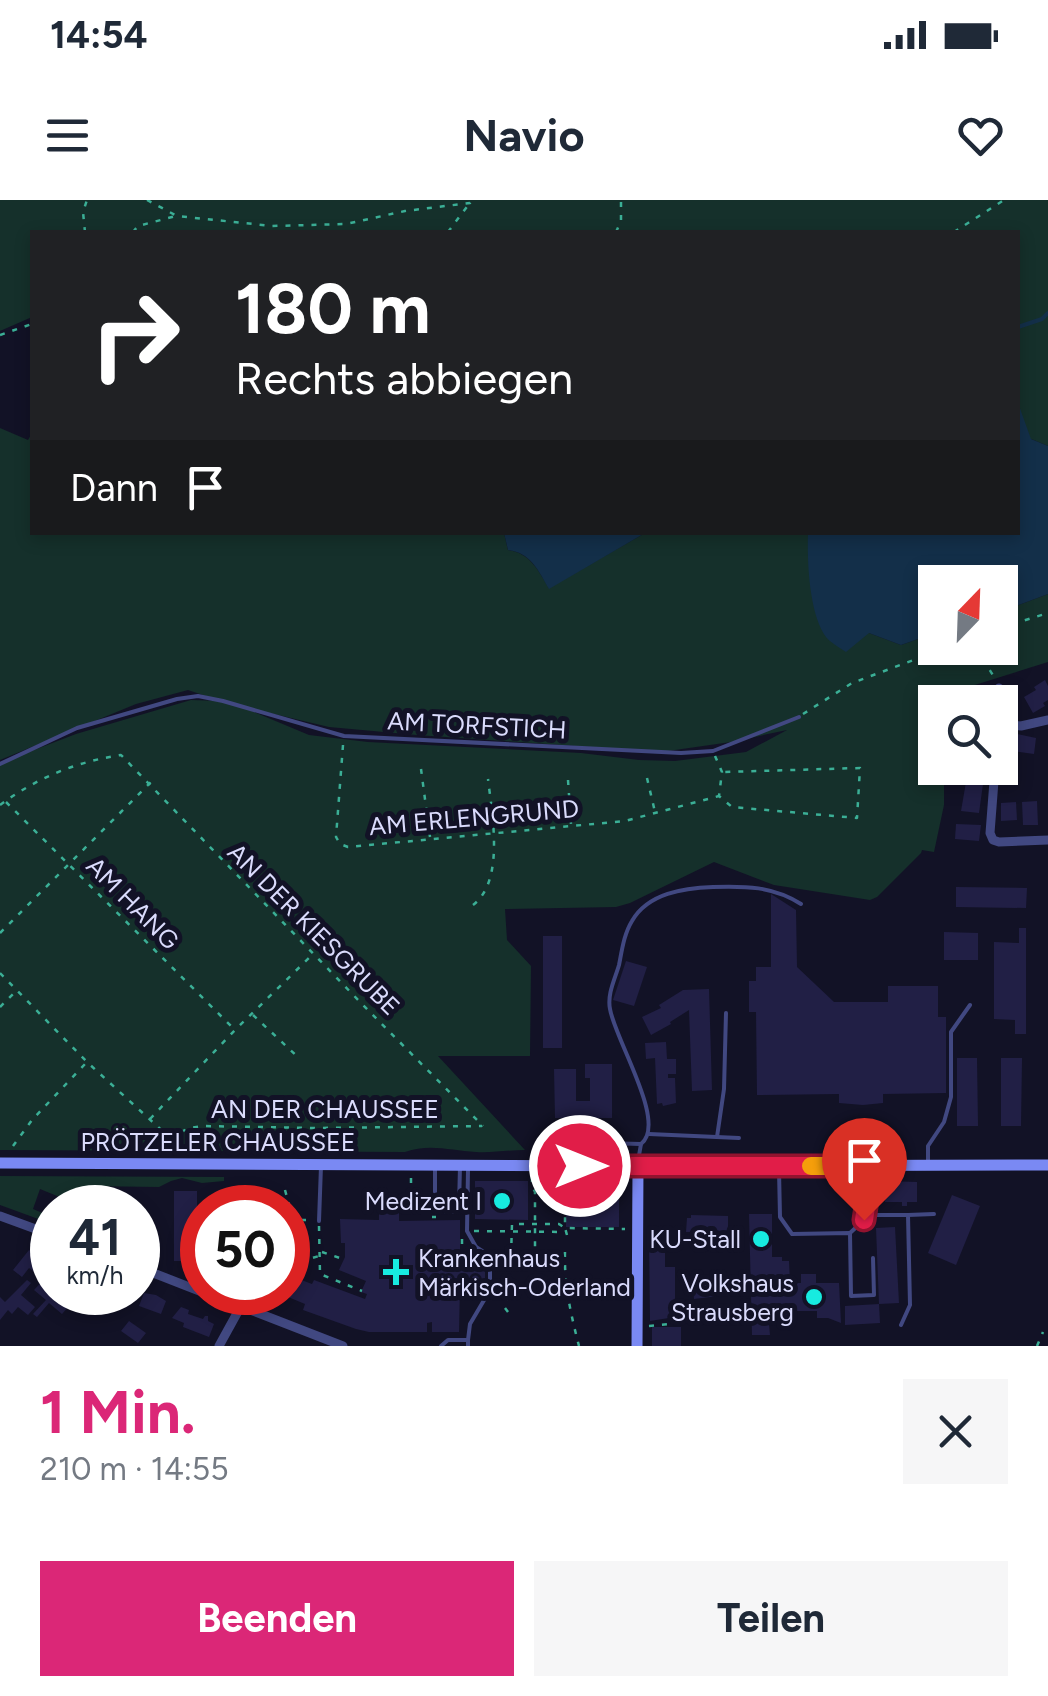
<!DOCTYPE html>
<html lang="de">
<meta charset="utf-8">
<style>
body{margin:0;font-family:Figtree,sans-serif;background:#f6f6f7;color:#1f2937;height:100vh;display:flex;flex-direction:column;font-size:38px;white-space:nowrap}
*{box-sizing:border-box;margin:0}
p{font-size:32px;color:#747a83}
.icon{flex:none;width:55px;height:55px;fill:none;stroke:currentColor;stroke-width:2;stroke-linecap:round;stroke-linejoin:round}
.map{position:relative;height:1146px;overflow:hidden}
.side{display:flex;flex-direction:column;background:#fff;flex:1}
.side>*{flex:none}
.hud{position:absolute;left:30px;top:30px;width:990px;height:305px;border-radius:0px;box-shadow:0 5px 15px #0003;background:#202124;color:#fff;overflow:hidden}
.needle{width:65px;rotate:23deg}
.tools{position:absolute;left:918px;top:365px;display:grid;gap:20px}
.tools a{display:grid;place-items:center;width:100px;height:100px;border-radius:0px;background:#fff;box-shadow:0 5px 15px #0003;font-size:50px}
.speed{position:absolute;left:30px;top:985px;display:flex;gap:20px;font-size:50px;font-weight:700;text-align:center}
.speed>*{display:grid;place-content:center;width:130px;height:130px;border-radius:50%;background:#fff;box-shadow:0 5px 15px #0003;line-height:1}
.speed small{font-size:25px;font-weight:400}
.speed .limit{border:15px solid #d22;background:#fff;color:#111}
.pin{position:absolute;display:grid;place-items:center;width:85px;height:85px;color:#fff;margin:-102px -42px;border-radius:50% 50% 50% 0;rotate:-45deg;box-shadow:0 0 10px #0007}
.pin .icon{rotate:45deg}
.me{position:absolute;width:110px;margin:-55px;rotate:90deg;stroke-linejoin:round;filter:drop-shadow(0 0 8px #0008)}
.turn{display:flex;align-items:center;gap:35px;height:210px;padding:0 40px;font-size:45px}
.turn .icon{width:130px;height:130px;stroke-width:2.5}
.turn b{display:block;font-size:70px;line-height:85px}
.then{display:flex;align-items:center;height:95px;padding:0 40px;background:#0003;gap:20px;font-size:38px}
.round{display:grid;place-items:center;flex:none;width:105px;height:105px;border-radius:0px;background:#f6f6f7}
.overview{display:flex;align-items:center;justify-content:space-between;height:170px;padding:0 40px}
h1{font-size:60px;font-weight:700;line-height:75px;color:#db2777}
.cta{display:flex;gap:20px;margin-top:auto;padding:20px 40px}
.cta a{flex:1;height:115px;border-radius:0px;background:#db2777;color:#fff;font-size:40px;font-weight:700;line-height:115px;text-align:center}
.cta a+a{background:#f6f6f7;color:#1f2937}
.status{display:flex;justify-content:space-between;align-items:center;height:70px;padding:0 50px;background:#fff;direction:ltr}
.status svg{height:28px;fill:currentColor}
header{display:flex;justify-content:space-between;align-items:center;height:130px;padding:0 40px;background:#fff;font-size:45px;font-weight:700}
.map>svg:first-child{display:block}
.green{fill:#15302b;fill-rule:evenodd}
.water{fill:#132f49}
.lines{fill:none;stroke-linecap:round;stroke-linejoin:round}
.stream{stroke:#132f49;stroke-width:4}
.building{fill:#211f45}
.path{stroke:#3baf96;stroke-width:2.5;stroke-dasharray:5 8;stroke-linecap:butt}
.lane{stroke:#414881;stroke-width:4}
.street{stroke:#414881;stroke-width:9}
.secondary{stroke:#7a89f3;stroke-width:11}
.route-casing{stroke:#92132f;stroke-width:25}
.route{stroke:#e11d48;stroke-width:18}
.slow{stroke:#f59e0b;stroke-width:18}
.poi-dot{fill:#17ebe0;stroke:#121226;stroke-width:4}
.labels{text-anchor:middle;dominant-baseline:central;stroke-width:10;stroke-linejoin:round;paint-order:stroke}
.street-label{font-size:25px;fill:#dadbfc;stroke:#121226}
.poi-label{font-size:25px;fill:#dadbfc;stroke:#121226;text-anchor:end}
</style>
<div class="status"><b>14:54</b><svg viewBox="0 0 49 12"><path d="M0 12V9h3v3zM5 12V6h3v6zM10 12V3h3v9zM15 12V0h3v12zM26 1h20v11H26zM47 4h2v5h-2z"/></svg></div>
<header><svg class="icon" aria-label="menu" viewBox="0 0 24 24"><path d="M4 6h16M4 12h16M4 18h16"/></svg>Navio<svg class="icon" aria-label="heart" viewBox="0 0 24 24"><path d="M12 20l-8-8c-3-5 5-10 8-4 3-6 11-1 8 4z"/></svg></header>
<div class="map">
<svg width="1048" height="1146" viewBox="0 0 1048 1146">
<rect width="100%" height="100%" fill="#121226"/>
<g class="green">
<path d="M0 0H1048V246L1031 239 1018 240V32H32V117L0 131Z"/>
<path d="M0 228 28 240 32 233V332L504 333 508 350C530 353 538 370 549 388L645 333H808L869 433 901 445 935 433V448H1000V412L1048 394V462L946 494 945 502H935V568H944V605L934 652 922 650 921 653 877 697 870 700 774 685 714 662 630 703 616 707 505 709 507 740 531 766 530 856H438L525 950C508 950 492 953 476 952 452 951 430 943 405 952L0 950V563L76 534 191 500 221 501 188 490 136 504 0 560ZM240 506 329 527 417 535 661 552 731 542 787 530 746 552 675 561 639 560 581 553 368 542 309 535Z"/>
<path d="M0 976 224 977V981L202 983 182 978 171 981 159 987 85 986 84 1007 40 989 33 1009 52 1017V1024L0 1005Z"/>
</g>
<g class="water">
<path d="M1018 203 1031 239 1048 246V394L1000 412V382H935V433L901 445 869 433 846 452C839 447 831 443 826 437 809 414 807 360 808 333L1018 332Z"/>
<path d="M504 333V332L645 333 549 389C538 370 531 353 508 350Z"/>
</g>
<g class="lines">
<path class="stream" d="M1018 127 1042 119 1048 113"/>
</g>
<g class="building">
<path d="M1045 480 1048 486V500L1043 503 1045 506 1033 513 1024 497 1036 490 1034 487Z"/>
<path d="M978 489 990 490 989 502H966L967 493 977 494Z"/>
<path d="M1007 532 1036 538 1034 554 1005 550Z"/>
<path d="M966 582 983 584 979 613 961 611Z"/>
<path d="M1037 601 1038 625H1023L1022 602Z"/>
<path d="M1016 602 1017 620 1001 621V603Z"/>
<path d="M956 624 981 625 979 641 955 639Z"/>
<path d="M956 687 1027 688 1026 708 956 707Z"/>
<path d="M771 694 796 710 797 767 834 802H888V786H938V817H946V893L883 894V903L863 905 839 903V894L757 895 756 812H749V781H756V767H771Z"/>
<path d="M1019 728H1026V834H1015V820L994 819V742L1019 743Z"/>
<path d="M944 732 978 733V760H944Z"/>
<rect x="543" y="736" width="19" height="112"/>
<path d="M626 761 647 767 634 806 613 800Z"/>
<path d="M709 789 712 890 692 891 689 810 670 822 671 824 651 835 642 817 661 808 659 805 683 790Z"/>
<path d="M666 842 667 859H676V874H668V878H675L676 903 663 906 662 903 657 904 655 858 646 859 645 843Z"/>
<path d="M957 858H977L978 926H957Z"/>
<path d="M1001 858H1022L1021 926H1001Z"/>
<path d="M585 864H612V918H555L554 869H576V901H590V878H585Z"/>
<path d="M475 981H528V1020L475 1019Z"/>
<path d="M886 981 917 982V1002H907V1006H902V1002H885Z"/>
<path d="M566 988H586V991L619 988V1027H566Z"/>
<path d="M174 991H197V1051H202V1061H174Z"/>
<path d="M952 995 980 1006 956 1065 928 1053Z"/>
<path d="M379 1006H399V1021L460 1020V1061H475L476 1058H485V1088H475V1085H460L459 1132H432V1122L427 1123V1132H369L356 1129 303 1110 305 1104 276 1092H288V1075L312 1084 314 1080 365 1099 367 1094 361 1092 366 1081 339 1070 345 1057V1043H341L340 1019 379 1020Z"/>
<path d="M749 1014H772V1057H782V1061H789L790 1083H801V1074H816V1083H839L841 1123 828 1118H817V1111H790L789 1125 769 1124 770 1135H752Z"/>
<path d="M691 1015 728 1016V1031L686 1032 687 1018H691Z"/>
<path d="M895 1027 899 1103 879 1104 876 1028Z"/>
<path d="M649 1035H665V1067H675V1117L650 1121Z"/>
<path d="M29 1050 42 1060 33 1071 29 1068 22 1077 13 1070Z"/>
<path d="M47 1076 52 1081V1093L69 1106 62 1114 49 1103 37 1117 33 1114 46 1100 34 1090Z"/>
<path d="M27 1080 31 1083 21 1095 35 1107 28 1115 18 1107 12 1114 8 1110 0 1120V1097L5 1102Z"/>
<path d="M716 1081 718 1096 694 1099 692 1084Z"/>
<path d="M144 1093 156 1095 166 1101 161 1114 139 1106Z"/>
<path d="M879 1104 880 1123 845 1125V1106Z"/>
<path d="M181 1107 189 1110 188 1114 203 1119 205 1116H208V1121L214 1124 209 1137 183 1127 184 1123 172 1118Z"/>
<path d="M129 1121 146 1133 138 1143 121 1131Z"/>
<rect x="652" y="1127" width="29" height="19"/>
</g>
<g class="lines">
<g class="path">
<path d="M147 0 177 16 272 26 346 24 405 11 470 3 471 0"/>
<path d="M85 32 83 12 87 0"/>
<path d="M133 32 138 26 176 16"/>
<path d="M448 32 469 4"/>
<path d="M616 32 621 21V0"/>
<path d="M954 32 1004 0"/>
<path d="M0 135 32 124"/>
<path d="M1000 428 1048 413"/>
<path d="M976 448 996 480"/>
<path d="M803 514 852 483 946 448"/>
<path d="M343 545 336 637 340 644 348 647 625 621 719 596"/>
<path d="M715 556 722 572 719 596 732 607 857 618 860 568 722 572"/>
<path d="M421 569 430 637"/>
<path d="M647 578 655 612"/>
<path d="M568 580 571 624"/>
<path d="M6 602 235 830"/>
<path d="M0 605C37 578 75 562 121 555L362 804 483 926"/>
<path d="M473 705C505 681 492 614 488 579"/>
<path d="M0 733 154 579"/>
<path d="M0 773 87 862 169 937 170 952"/>
<path d="M0 807 17 790"/>
<path d="M253 815 300 859"/>
<path d="M150 919 235 830 312 755"/>
<path d="M169 937 190 928 202 926 315 928 482 926"/>
<path d="M13 946 32 920 86 863"/>
<path d="M532 977V986L535 992V1052"/>
<path d="M411 978V1012L429 1013"/>
<path d="M285 990 295 1026"/>
<path d="M429 1007V1017H436"/>
<path d="M288 1020H312"/>
<path d="M319 1026 320 1074 362 1091"/>
<path d="M474 1031 566 1032"/>
<path d="M567 1035 565 1028V985L573 980"/>
<path d="M462 1039V1057L472 1056"/>
<path d="M288 1048 295 1026 306 1020"/>
<path d="M322 1052 343 1059"/>
<path d="M565 1052C564 1085 571 1115 579 1146"/>
<path d="M495 1056H514"/>
<path d="M511 1056 512 1024H559L565 1028 625 1029"/>
<path d="M288 1065 319 1056"/>
<path d="M508 1112 505 1108 509 1088 516 1081"/>
<path d="M649 1126 681 1123 682 1109"/>
<path d="M1037 1146 1043 1132"/>
</g>
<g class="lane">
<path d="M0 564 77 528 177 499 198 496 223 501 344 536 681 553 713 551 799 517"/>
<path d="M649 934 739 938"/>
<path d="M717 937 724 889 726 813"/>
<path d="M564 942 641 944"/>
<path d="M928 960V946L944 922 951 897V832L970 805"/>
<path d="M638 961 641 944C668 923 615 840 610 809 607 794 615 779 619 765 622 750 624 734 632 721 648 693 684 688 713 687 745 686 773 686 801 704"/>
<path d="M435 970V1005L441 1012H455L459 1006 460 966"/>
<path d="M468 970 467 1031 476 1047 490 1056V1090L470 1124 468 1140"/>
<path d="M779 970 780 1017 792 1034 850 1033 851 1096 874 1095 873 1058"/>
<path d="M865 1015H908L910 1105 901 1125"/>
<path d="M908 1015 934 1014"/>
<path d="M319 1021 321 966"/>
<path d="M850 1033 864 1020 867 1000 866 969"/>
<path d="M476 1047 477 1058"/>
<path d="M441 1146 448 1140H468V1146"/>
</g>
<g class="street">
<path d="M998 502 999 488"/>
<path d="M1000 524 1021 526 1048 520"/>
<path d="M995 568 990 633 993 640 999 642 1048 640"/>
<path d="M0 1016 52 1035"/>
<path d="M138 1067 202 1092"/>
<path d="M204 1092 343 1146"/>
<path d="M219 1146 241 1106"/>
</g>
<g class="secondary">
<path d="M0 963 638 966 1048 965"/>
<path d="M637 1146 638 966"/>
</g>
</g>
<g class="lines">
<g class="route-casing">
<path id="route" d="M580 966H866L867 1000 864 1020"/>
</g>
<use href="#route" class="route"/>
<path class="slow" d="M811 966H866V978"/>
</g>
<g class="poi-dot">
<circle cx="502" cy="1001" r="10"/>
<circle cx="761" cy="1039" r="10"/>
<path d="M391 1057h10v10h10v10h-10v10h-10v-10h-10v-10h10z"/>
<circle cx="814" cy="1097" r="10"/>
</g>
<g class="labels">
<g class="street-label">
<text transform="translate(477 525) rotate(3)">AM TORFSTICH</text>
<text transform="translate(474 617) rotate(-5)">AM ERLENGRUND</text>
<text transform="translate(133 703) rotate(45)">AM HANG</text>
<text transform="translate(314 729) rotate(45)">AN DER KIESGRUBE</text>
<text x="325" y="909">AN DER CHAUSSEE</text>
<text x="218" y="942">PRÖTZELER CHAUSSEE</text>
</g>
<g class="poi-label">
<text x="482" y="1001">Medizent I</text>
<text x="741" y="1039">KU-Stall</text>
<text x="418" y="1058" text-anchor="start">Krankenhaus<tspan x="418" dy="29">Märkisch-Oderland</tspan></text>
<text x="794" y="1083">Volkshaus<tspan x="794" dy="29">Strausberg</tspan></text>
</g>
</g>
</svg>
<div class="tools">
<a><svg class="needle" viewBox="-14 -14 28 28"><path d="M0-13l5 13h-10z" fill="#e53935"/><path d="M0 13l5-13h-10z" fill="#747a83"/></svg></a>
<a><svg class="icon" aria-label="search" viewBox="0 0 24 24"><circle cx="10" cy="10" r="6"/><path d="M15 15l6 6"/></svg></a>
</div>
<div class="speed"><div>41<small>km/h</small></div><div class="limit">50</div></div>
<div class="pin" style="left:864px;top:1020px;background:#d93025"><svg class="icon" aria-label="arrive" viewBox="0 0 24 24"><path d="M6 21V4h12l-3 4 3 4H6"/></svg></div>
<svg class="me" style="left:580px;top:966px" viewBox="-20 -20 40 40"><circle r="17" fill="#e11d48" stroke="#fff" stroke-width="3"/><path d="M0-11L8 9 0 5-8 9z" fill="#fff"/></svg>
<div class="hud">
<div class="turn"><svg class="icon" aria-label="right" viewBox="0 0 24 24"><path d="M7 20v-9h11M14 6l5 5-5 5"/></svg><div><b>180 m</b>Rechts abbiegen</div></div>
<div class="then">Dann<svg class="icon" aria-label="arrive" viewBox="0 0 24 24"><path d="M6 21V4h12l-3 4 3 4H6"/></svg></div>
</div>
</div>
<section class="side">
<div class="overview"><div><h1>1 Min.</h1><p>210 m · 14:55</p></div><a class="round"><svg class="icon" aria-label="close" viewBox="0 0 24 24"><path d="M6 6l12 12M18 6L6 18"/></svg></a></div>
<div class="cta"><a>Beenden</a><a>Teilen</a></div>
</section>
